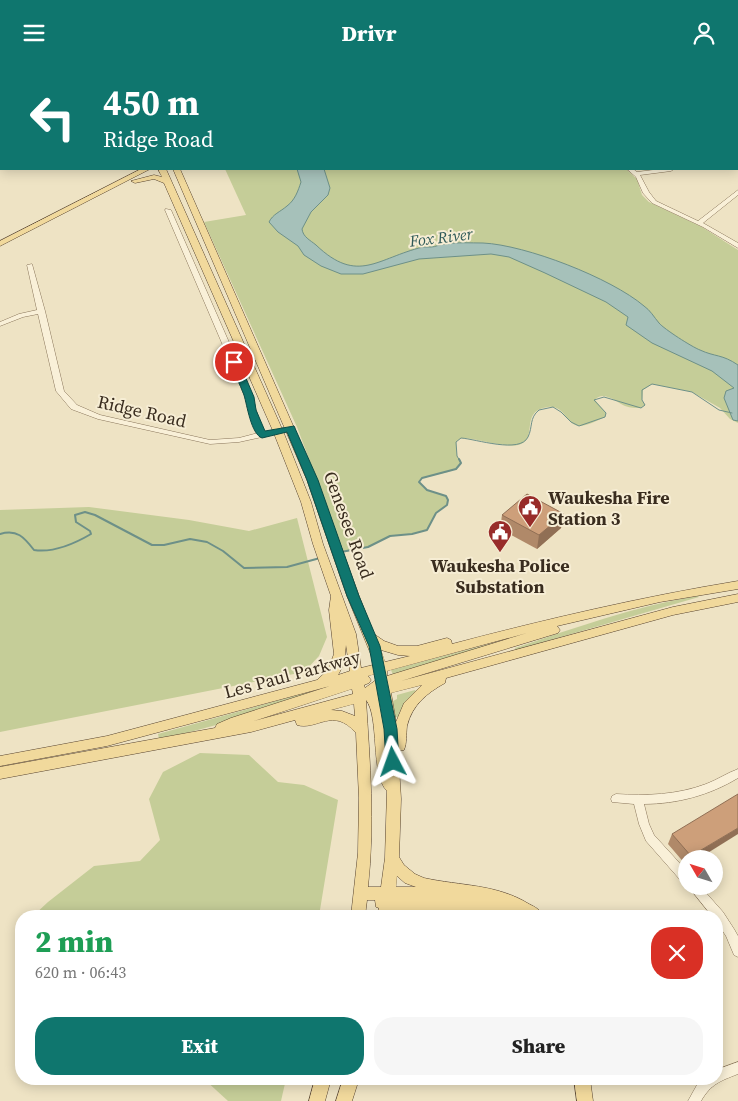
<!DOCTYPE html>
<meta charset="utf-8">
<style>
body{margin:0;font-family:"Source Serif 4",serif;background:#f6f6f6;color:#222;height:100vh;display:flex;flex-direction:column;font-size:19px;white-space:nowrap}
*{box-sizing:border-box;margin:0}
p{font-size:16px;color:#767676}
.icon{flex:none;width:28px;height:28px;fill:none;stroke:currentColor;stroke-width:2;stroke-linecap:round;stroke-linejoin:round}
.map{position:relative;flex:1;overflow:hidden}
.drawer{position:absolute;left:15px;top:845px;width:708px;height:175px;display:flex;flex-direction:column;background:#fff;border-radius:20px;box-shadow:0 2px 12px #0003}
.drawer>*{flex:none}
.banner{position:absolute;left:0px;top:0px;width:739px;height:105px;box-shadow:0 2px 12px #0003;background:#0f766e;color:#fff;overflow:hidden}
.needle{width:32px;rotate:309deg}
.tools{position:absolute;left:678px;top:785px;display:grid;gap:10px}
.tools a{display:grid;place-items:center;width:45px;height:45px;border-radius:50%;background:#fff;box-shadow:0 2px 12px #0003;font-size:25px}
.pin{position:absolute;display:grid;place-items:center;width:42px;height:42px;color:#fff;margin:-21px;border:2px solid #fff;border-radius:50%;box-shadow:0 1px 5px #0007}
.me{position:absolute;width:55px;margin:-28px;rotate:356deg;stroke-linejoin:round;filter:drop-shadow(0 0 4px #0008)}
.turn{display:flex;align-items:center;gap:18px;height:105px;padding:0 20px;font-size:22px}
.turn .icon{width:65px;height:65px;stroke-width:2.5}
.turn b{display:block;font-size:35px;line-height:42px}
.round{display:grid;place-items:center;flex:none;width:52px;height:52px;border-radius:20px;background:#f6f6f6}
.summary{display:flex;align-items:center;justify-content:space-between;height:85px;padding:0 20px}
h1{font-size:30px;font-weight:800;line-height:38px;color:#1e9e55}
.button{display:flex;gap:10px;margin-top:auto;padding:10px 20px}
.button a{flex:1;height:58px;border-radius:20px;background:#0f766e;color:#fff;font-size:20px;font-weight:800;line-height:58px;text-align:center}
.button a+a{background:#f6f6f6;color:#222}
header{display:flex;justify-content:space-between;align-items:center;height:65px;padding:0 20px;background:#0f766e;color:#fff;font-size:22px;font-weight:800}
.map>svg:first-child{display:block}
.green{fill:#c5cd98}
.water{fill:#a6c1ba;stroke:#6d9088}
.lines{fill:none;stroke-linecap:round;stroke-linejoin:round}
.stream-far1{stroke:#6d9088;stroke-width:1}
.stream{stroke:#6d9088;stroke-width:2}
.minor-casing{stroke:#89755a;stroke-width:1}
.major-casing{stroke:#57432f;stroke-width:1}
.minor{fill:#f9f0d8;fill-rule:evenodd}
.major{fill:#f1d99c;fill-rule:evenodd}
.wall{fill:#b08969}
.shaded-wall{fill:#906f55}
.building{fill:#cd9f7a;stroke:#906f55}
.route{fill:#0f766e;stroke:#0a4d48}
.labels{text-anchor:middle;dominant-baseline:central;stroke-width:4;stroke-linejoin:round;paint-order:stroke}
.far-water-label{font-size:16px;font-style:italic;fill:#2e5957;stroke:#f6edd4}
.street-label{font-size:18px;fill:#392c1e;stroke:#f6edd4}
.poi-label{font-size:18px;font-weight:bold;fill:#392c1e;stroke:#f6edd4;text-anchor:start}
</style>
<header><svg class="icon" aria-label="menu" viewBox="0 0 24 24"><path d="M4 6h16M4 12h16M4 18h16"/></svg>Drivr<svg class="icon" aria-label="person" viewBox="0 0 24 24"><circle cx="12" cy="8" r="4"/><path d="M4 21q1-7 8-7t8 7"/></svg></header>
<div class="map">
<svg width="738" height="1036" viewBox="0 0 738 1036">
<rect width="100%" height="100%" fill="#eee3c4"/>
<g class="green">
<path d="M129 0H347L349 1H130Z"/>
<path d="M225 104H626L637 114 642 130 649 137 702 162 738 185V358L730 354 720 343 692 327 652 319 643 325 642 335 645 340 641 343C635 343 631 343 625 341 616 337 603 325 595 335L606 348 605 352C598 355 587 361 579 361 566 360 565 340 548 342 518 346 540 375 518 380 504 383 477 373 461 373L456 377 457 391 461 398 456 404 448 407 422 413 419 417C425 428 435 427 446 431L448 435 447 440 436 448 427 465 412 469 390 471 368 482 344 487 297 362 204 157 246 150Z"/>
<path d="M89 442 189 455 249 466 297 453 327 572 319 591 304 607 0 667V445Z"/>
<path d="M698 531 699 532 516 585 515 583C575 563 635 541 698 531Z"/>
<path d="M512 573 513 575 393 610 391 605Z"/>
<path d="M320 624 321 626C267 644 214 663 159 674L158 669Z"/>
<path d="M415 625 416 627 401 645 398 652H395L393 636 397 634V630Z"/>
<path d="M200 688 249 690 278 717 304 720 338 735 319 851H33L48 837 94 801 140 796 160 775 149 734 163 707Z"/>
<path d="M204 1014H286L281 1036H228Z"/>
</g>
<path class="water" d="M297 104H324L330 123 328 130 311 147 302 164C303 172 310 175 316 180 358 220 377 193 423 182 425 182 429 182 431 182 436 182 440 179 445 179 457 177 471 178 483 178 526 180 611 213 644 241 650 245 654 252 659 258 664 264 692 282 700 285 715 292 722 289 738 300V356L733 355 724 333 726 326 734 323 712 306 652 278 626 260 628 252 606 237 545 208 509 192 491 189 419 194 363 209H341L321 201 304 190 298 181 278 167 269 157C273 149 280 147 287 141 295 135 298 126 301 117Z"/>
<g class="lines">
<path class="stream-far1" d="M460 396 457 391 456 377 461 373C476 374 520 389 528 372 533 362 529 353 539 345L553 342 561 347 571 357 579 361 605 352 606 348 594 335 604 332 641 343 645 340 642 335V325L652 319 692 327 719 345 732 348"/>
<g class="stream">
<path d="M0 469C17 464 24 472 34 485 54 488 74 479 91 469L90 466 76 457 75 450 85 447 95 450 152 480H164L190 474 207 477 223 486 244 503 287 502 320 493"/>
<path d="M341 487 368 482 390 471 412 469 427 465 436 448 447 440 448 435 446 431 427 425 419 417 422 413 456 404 461 398 459 394"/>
</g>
<g class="minor-casing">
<g id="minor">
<path d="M568 0H578V1H569Z"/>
<path d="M627 104H633L637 107 661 104H674L671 106 640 110 649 127 656 136 698 156 738 125V130L703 158 738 178V183L703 162 652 138 643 128 636 112Z"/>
<path d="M166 144 171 145 253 332 256 345 264 367 291 361H294L295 363 294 365 239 377 210 379 98 354 71 344 56 326 38 249 23 252 0 261V257L19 249 37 245 27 200 32 199 45 246 64 326 77 340 100 350 210 375 239 373 258 368 248 345 245 332 165 145Z"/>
<path d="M738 704V713C710 730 677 739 644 739L649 759 654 770 686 805V818L682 817 646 776 639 759 634 739 612 737 611 734 612 731 616 729C646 731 677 730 706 719 717 715 727 708 738 704Z"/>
<path d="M688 821H700L723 847 734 864 738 871V892L734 890 726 871 716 856V851H712Z"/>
<path d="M738 997V1009C720 1016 711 1019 701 1036H688L698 1018 702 1014H716V1005Z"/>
</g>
</g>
<g class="major-casing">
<g id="major">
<path d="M112 0H118L119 1H113Z"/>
<path d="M122 0H128L129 1H123Z"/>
<path d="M141 104H150L0 181V176Z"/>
<path d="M158 104H166L283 366 311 437 323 479 356 569 361 603 373 600 372 592 347 531 307 415 173 104H180L317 415 359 531 374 569 384 576 398 581H417L447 573 451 575 452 579C547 554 641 532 738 516V524L660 537 557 561 560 565 558 568 401 616 673 542 738 529V537L673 550 446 613 445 618C427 628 412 640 407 661 406 669 407 678 404 685L398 686 401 734 399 792 404 800 415 809 424 813C461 821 497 819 529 839 535 842 541 845 543 851H507L501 849 502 851H452L393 845 392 851H378L379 843 376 842 375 835H367L365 851H351L358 788 359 733 356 668C333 641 317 666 297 660L295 655 251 667 0 714V702L215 663 217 659 231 653 330 621 107 681 0 701V691L107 671 317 615 328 605 334 589 329 545 331 531 313 479 301 437 273 366 164 118 154 114 135 118 131 116 154 110 162 112ZM527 568 387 611V606ZM346 580 350 606 338 610 344 599ZM381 585 398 590 410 591 385 597ZM375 609 376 615 365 623 364 620 369 618 371 615 368 611ZM422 620 404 638 396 657 391 628ZM352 624 353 629 254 656ZM366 635C380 652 370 709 387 726L385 793 381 822H368C375 759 370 698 366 635ZM354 639 355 651 342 646 331 645ZM397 811 405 818 416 822H396Z"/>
<path d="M315 1014H331L325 1036H309Z"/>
<path d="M343 1014H359L352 1036H336Z"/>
<path d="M574 1014H590L593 1036H577Z"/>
</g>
</g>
<use href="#minor" class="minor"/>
<use href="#major" class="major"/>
</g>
<g class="wall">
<path d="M564 449 561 463 537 484 500 464 502 450Z"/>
<path d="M672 769 698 794H686V800L668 779Z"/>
</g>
<g class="shaded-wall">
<path d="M564 449 561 463 537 484 539 470Z"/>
<path d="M738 763V769L698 794H690L691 791Z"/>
</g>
<g class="building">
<path d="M527 429 564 449 539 470 502 450Z"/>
<path d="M738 729V763L691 791 672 769Z"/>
</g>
<path class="route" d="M234 294 239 297 254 332 256 345 265 366 294 361 318 415 359 531 380 581 397 664 399 697 398 701 393 703 388 701 386 697 384 664 369 581 347 531 307 415 287 367 262 373C251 369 247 340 244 330 240 319 234 308 230 297Z"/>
<defs>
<g id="civic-pin" transform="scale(1.25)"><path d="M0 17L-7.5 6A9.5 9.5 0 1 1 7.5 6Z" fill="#982c2a" stroke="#f6edd4"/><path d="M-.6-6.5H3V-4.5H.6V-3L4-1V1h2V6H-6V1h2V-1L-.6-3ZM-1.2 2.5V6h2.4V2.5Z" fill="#fff"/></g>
</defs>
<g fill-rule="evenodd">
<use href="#civic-pin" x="530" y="442"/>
<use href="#civic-pin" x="500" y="467"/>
</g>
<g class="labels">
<g class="far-water-label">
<text transform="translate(441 172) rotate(-7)">Fox River</text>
</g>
<g class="street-label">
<text transform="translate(142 346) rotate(13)">Ridge Road</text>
<text transform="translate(349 460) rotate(70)">Genesee Road</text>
<text transform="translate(292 609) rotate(-15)">Les Paul Parkway</text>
</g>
<g class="poi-label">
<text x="548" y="432">Waukesha Fire<tspan x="548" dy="21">Station 3</tspan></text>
<text x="500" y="500" text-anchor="middle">Waukesha Police<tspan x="500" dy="21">Substation</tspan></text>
</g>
</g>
</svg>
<div class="tools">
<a><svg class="needle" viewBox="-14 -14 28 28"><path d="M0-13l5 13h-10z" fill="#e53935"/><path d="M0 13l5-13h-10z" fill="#767676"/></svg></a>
</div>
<div class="pin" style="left:234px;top:297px;background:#d93025"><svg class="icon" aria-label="arrive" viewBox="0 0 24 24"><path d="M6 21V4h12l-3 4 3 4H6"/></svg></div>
<svg class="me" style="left:393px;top:697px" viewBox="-20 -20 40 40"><path d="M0-17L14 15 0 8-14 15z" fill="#0f766e" stroke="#fff" stroke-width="4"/></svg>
<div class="banner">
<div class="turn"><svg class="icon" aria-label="left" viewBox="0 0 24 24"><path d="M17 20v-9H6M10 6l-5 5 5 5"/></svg><div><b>450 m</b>Ridge Road</div></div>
</div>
<section class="drawer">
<div class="summary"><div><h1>2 min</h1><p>620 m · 06:43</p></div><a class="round" style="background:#d93025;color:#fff"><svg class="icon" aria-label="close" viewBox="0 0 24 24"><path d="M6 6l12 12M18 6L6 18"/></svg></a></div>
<div class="button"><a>Exit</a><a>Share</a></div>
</section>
</div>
